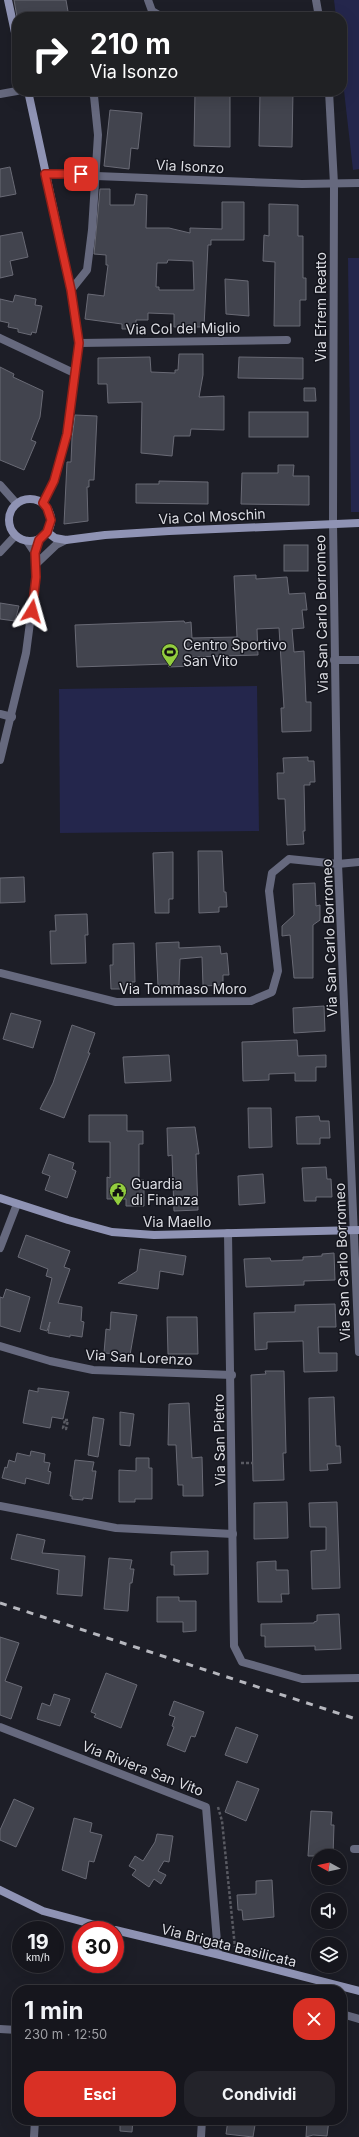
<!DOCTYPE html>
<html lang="it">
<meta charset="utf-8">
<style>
body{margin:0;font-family:Inter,sans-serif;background:#23232a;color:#f1f3f6;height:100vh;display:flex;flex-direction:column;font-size:15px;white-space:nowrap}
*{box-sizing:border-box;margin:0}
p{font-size:13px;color:#9e9fa4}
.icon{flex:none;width:22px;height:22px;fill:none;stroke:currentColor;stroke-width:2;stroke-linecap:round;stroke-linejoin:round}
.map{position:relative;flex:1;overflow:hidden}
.details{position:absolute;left:12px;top:1985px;width:335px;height:140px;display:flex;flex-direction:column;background:#16161d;border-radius:16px;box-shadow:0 4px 16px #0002,0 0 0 1px #35353b}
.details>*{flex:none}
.hud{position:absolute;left:12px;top:12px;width:335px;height:84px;border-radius:16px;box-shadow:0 4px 16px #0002,0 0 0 1px #35353b;background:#202124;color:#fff;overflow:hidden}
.needle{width:26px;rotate:278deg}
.buttons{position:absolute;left:311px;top:1849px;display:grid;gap:8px}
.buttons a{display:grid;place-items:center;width:36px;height:36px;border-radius:50%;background:#16161d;box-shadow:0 4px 16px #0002,0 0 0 1px #35353b;font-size:20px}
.speed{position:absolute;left:12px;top:1921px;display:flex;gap:8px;font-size:20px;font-weight:700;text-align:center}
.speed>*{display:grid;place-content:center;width:52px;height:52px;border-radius:50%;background:#16161d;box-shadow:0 4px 16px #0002,0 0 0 1px #35353b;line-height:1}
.speed small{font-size:10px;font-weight:400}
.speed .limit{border:6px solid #d22;background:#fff;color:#111}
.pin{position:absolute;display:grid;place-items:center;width:34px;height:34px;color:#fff;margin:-17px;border-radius:8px;box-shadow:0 2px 6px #0006}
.me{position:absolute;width:44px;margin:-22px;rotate:8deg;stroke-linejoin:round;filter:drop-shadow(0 0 3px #0008)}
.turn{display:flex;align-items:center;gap:14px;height:84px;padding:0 12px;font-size:18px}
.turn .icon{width:52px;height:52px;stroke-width:2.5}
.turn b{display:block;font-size:28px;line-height:34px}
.round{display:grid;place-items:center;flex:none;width:42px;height:42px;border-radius:16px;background:#23232a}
.head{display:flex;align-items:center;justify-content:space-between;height:68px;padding:0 12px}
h1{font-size:24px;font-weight:700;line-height:30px}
.cta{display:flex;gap:8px;margin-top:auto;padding:8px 12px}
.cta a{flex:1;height:46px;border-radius:16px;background:#d93025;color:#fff;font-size:16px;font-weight:700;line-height:46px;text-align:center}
.cta a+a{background:#23232a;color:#f1f3f6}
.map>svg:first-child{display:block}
.green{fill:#24264c}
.building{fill:#42444e;stroke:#696a75;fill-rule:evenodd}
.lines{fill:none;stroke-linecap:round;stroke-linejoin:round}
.path{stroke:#595a62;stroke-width:2.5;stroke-dasharray:3 2;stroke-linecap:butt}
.lane{stroke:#66697e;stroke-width:8}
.street{stroke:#66697e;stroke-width:8}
.secondary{stroke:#8f93b4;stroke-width:8}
.rail{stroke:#b6b7be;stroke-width:3;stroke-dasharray:7 7;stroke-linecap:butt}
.route-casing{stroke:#8d1f18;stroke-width:10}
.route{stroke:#d93025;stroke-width:7}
.labels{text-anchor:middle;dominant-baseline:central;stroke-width:3;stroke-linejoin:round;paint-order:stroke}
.street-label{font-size:14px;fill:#dcdde3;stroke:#14151d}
.poi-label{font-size:14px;fill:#dcdde3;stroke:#14151d;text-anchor:start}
</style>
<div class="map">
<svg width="359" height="2137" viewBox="0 0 359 2137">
<rect width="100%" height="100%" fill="#1d1e27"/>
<g class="green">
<path d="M334 0H359V169L353 170 342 73V17H336Z"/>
<path d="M348 258H359V512H351Z"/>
<path d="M257 686 259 831 60 833 59 689Z"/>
</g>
<g class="building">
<path d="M14 0H66L69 17H17Z"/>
<path d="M195 91H230V147L194 146Z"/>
<path d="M260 91H293L292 147 259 146Z"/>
<path d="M110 110 142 113 138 149 131 148 129 169 104 166Z"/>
<path d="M10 167 16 194 0 197V169Z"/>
<path d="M100 189H110V205H134L136 194 147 195 146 228H169L190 233V228L222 229V202H244V240H211V245H208L204 327H174V314L148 313V320H136V329H122V324L85 319 88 294 104 296 108 265H106V255L94 254ZM168 260 193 261 194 290H159V287H156L157 263H167Z"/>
<path d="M269 204 298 205V236H303V278H306V300H300V326H274L275 262 263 261 264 235 269 236Z"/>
<path d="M22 232 28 257 10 261 13 275 0 278V236Z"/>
<path d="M225 279 248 281 249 316 226 314Z"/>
<path d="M15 295 36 299 35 305 42 306 36 333 32 332 31 335 18 332V329L8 327 9 323 0 321V299L13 302Z"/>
<path d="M179 354H203V375L199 397 224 396V430L191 429 190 436H174L172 456 141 453 142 402 108 403 107 384H98V358L150 357 151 372 175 373V370H178Z"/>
<path d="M239 357 303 358V379L238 378Z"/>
<path d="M0 367 14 374 13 377 43 391 40 417 31 440 36 442 24 470 0 460Z"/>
<path d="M304 388H315L316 401H304Z"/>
<rect x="249" y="412" width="59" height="25"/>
<path d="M75 415 97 416 94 480H89V487H87L88 521 64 524 67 462H71L72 438Z"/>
<path d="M278 465H294L293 476H309V505L241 504 242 473H278Z"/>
<path d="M159 481 208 482V504L136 503V484H159Z"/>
<rect x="284" y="545" width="24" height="26"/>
<path d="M256 575V579L287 577 289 594 305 593 307 610H302L304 628 292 629 294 652 304 651 306 702H311V731L282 732 281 708H284L279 628 257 629 258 655 192 657V666L169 667 168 664 77 667 75 625 184 621 185 623 191 622 192 638 237 637 234 576Z"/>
<path d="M0 603 19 606 15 621 0 619Z"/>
<path d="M308 757V761H314L315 782H310V785H304L305 831H303L304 844 287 845 285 799H278L277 773H284L283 758Z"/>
<path d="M198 851H222L224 892H226L227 907H219V912L199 913Z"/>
<path d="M173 852V899H169V913H155L153 853Z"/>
<path d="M24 877 25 902 0 903V878Z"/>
<path d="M315 883 316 906 320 905V920L313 925V978H294L290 935 282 936V926L294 915 293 884Z"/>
<path d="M87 914 88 935H85L86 963 51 964 50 931H56L55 915Z"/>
<path d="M179 942V948L220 946 221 954 227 953 229 975H223V985L203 986 202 957 180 959 179 985 158 986 156 943Z"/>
<path d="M134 943 135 982H132L133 989H111L110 965H113V944Z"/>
<path d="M324 1006 325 1031 294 1033 293 1008Z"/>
<path d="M11 1013 41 1021 33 1048 3 1039Z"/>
<path d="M72 1025 95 1033 88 1053H90L64 1118 40 1109 53 1083Z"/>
<path d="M297 1040 298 1056 326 1055V1067H316V1081H295V1073L269 1074V1080L243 1081 242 1042Z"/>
<path d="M169 1055 171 1081 125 1083 123 1057Z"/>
<path d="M248 1108H271L272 1147 249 1148Z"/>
<path d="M89 1115H127V1131H143V1144H139V1180H144V1206H126V1199H107V1177L110 1178V1142H89Z"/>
<path d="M319 1116 320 1121H329L330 1138H320V1144H297L296 1117Z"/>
<path d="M195 1127 199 1154H196L198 1210 174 1211 172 1155 168 1156 167 1128Z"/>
<path d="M49 1154 74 1163 72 1169 76 1171 67 1198 45 1190 50 1176 42 1173Z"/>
<path d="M326 1167 327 1179H331L332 1197H316V1201H304L302 1168Z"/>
<path d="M263 1174 265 1203 239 1205 238 1176Z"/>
<path d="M26 1235 70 1251 64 1267 70 1269 58 1303 82 1307 81 1321 84 1322 82 1337 70 1335V1337L48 1333 50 1322 47 1331 40 1329 52 1278 46 1276 48 1269 18 1257Z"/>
<path d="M140 1249 186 1256 183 1275 160 1271 158 1289 118 1283 137 1271Z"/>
<path d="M334 1253 335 1280 304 1281V1285L246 1287 244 1259 270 1258 271 1261 303 1260V1257L322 1256V1254Z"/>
<path d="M6 1289 30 1297 20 1332 0 1326V1297L3 1298Z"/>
<path d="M335 1304 336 1327H318L319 1353H337V1371L304 1372 303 1341 267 1342V1349L255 1350 254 1313 295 1312V1305Z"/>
<path d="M111 1312 137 1315 130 1355 104 1353 106 1329 110 1330Z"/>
<path d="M167 1317H197L198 1354H168Z"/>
<path d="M265 1371H284L286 1453H283L284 1480 253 1481 251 1375 266 1374Z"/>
<path d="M38 1388 69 1392 63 1419 52 1417 50 1428 23 1423 29 1390 38 1392Z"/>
<path d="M334 1397 336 1446H340L341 1463 327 1464 328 1470 310 1471 309 1398Z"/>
<path d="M189 1403 192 1458 202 1457 203 1496H183V1485H178L176 1445H168L169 1404Z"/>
<path d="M120 1412 134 1414 130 1446 120 1445Z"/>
<path d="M93 1417 104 1419 98 1457 88 1455Z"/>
<path d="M31 1451 45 1454 44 1462 50 1463 48 1471 51 1472 49 1484 26 1478 25 1484 2 1478 5 1467 7 1468 9 1460 15 1462 17 1453 30 1456Z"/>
<path d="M136 1458H149V1468H152V1499H135V1502H119V1470L136 1471Z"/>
<path d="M75 1460 94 1462 92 1471H96L92 1499 83 1498V1500L72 1499V1496H70Z"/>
<path d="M287 1502 288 1538 254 1539V1503Z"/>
<path d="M337 1502 340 1588 312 1589 311 1551 326 1550V1527H310L309 1503Z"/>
<path d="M17 1534 45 1540 42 1553 85 1556 82 1596 57 1594 59 1570 11 1559Z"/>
<path d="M208 1551V1574L174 1575V1565H171V1552Z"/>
<path d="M109 1558 132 1560 130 1569H134L132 1583H130L128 1611 104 1609Z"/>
<path d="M276 1561V1570H288L289 1594H281L282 1602H258L257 1562Z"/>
<path d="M157 1597H179V1601H196V1631L183 1632V1622H157Z"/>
<path d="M339 1614 341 1649 315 1650V1646L265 1647V1636H261V1624L314 1623V1622L317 1621V1615Z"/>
<path d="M0 1637 19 1643 5 1681 22 1687 11 1719 0 1715Z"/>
<path d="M106 1673 137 1685 121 1728 94 1717 96 1714 91 1712Z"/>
<path d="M54 1694 70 1699 60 1726 37 1719 42 1703 50 1706Z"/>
<path d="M174 1701 204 1712 195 1737 191 1736 185 1752 167 1745 174 1727 172 1726 175 1717 169 1715Z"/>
<path d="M236 1727 258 1735 247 1763 225 1755Z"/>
<path d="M237 1781 259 1789 246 1821 225 1812Z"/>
<path d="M14 1799 34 1808 16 1847 0 1840V1830Z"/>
<path d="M311 1811 332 1812 331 1825H334L333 1856H308Z"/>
<path d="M74 1818 92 1823 90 1832 102 1835 94 1862 89 1861 86 1879 62 1870Z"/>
<path d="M157 1834 173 1836 169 1862 164 1861 158 1871 166 1875 161 1884 154 1879 149 1887 132 1875 136 1870 129 1866 135 1856 143 1861 155 1842Z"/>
<path d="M272 1880 274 1917 243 1920 242 1910H238L237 1895 256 1894V1881Z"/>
<path d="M120 2120H133L132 2132 120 2131Z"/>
<path d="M228 2120H250V2125H255L253 2137 226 2134Z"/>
<path d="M307 2120H329L327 2136 313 2135 306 2137Z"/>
</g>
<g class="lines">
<g class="path">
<path d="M65 1420H68L66 1429 63 1428Z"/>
<path d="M241 1463H253"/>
<path d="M218 1807 222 1821 235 1947"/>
</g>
<g class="lane">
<path d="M0 94 17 91"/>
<path d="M354 1849H359"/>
</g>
<g class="street">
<path d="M148 0 152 11 162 17"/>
<path d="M316 0 319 17"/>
<path d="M305 17 319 15"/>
<path d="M329 91 334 184 333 523 338 864 359 1352"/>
<path d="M45 174 302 184 359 183"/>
<path d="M71 290 87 270 92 230 98 135 94 96 90 91"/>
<path d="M0 338 74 373"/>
<path d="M79 343 287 340"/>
<path d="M0 485 16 503"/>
<path d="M27 541 35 553"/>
<path d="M0 552 15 536"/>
<path d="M36 564 56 545 66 540"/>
<path d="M334 660H359"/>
<path d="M0 714 12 717"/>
<path d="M0 760 26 653 36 577 35 553 39 539"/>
<path d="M0 973 116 1002 251 1001 272 992 278 971 269 891 272 873 289 859 338 864 359 862"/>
<path d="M228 1233 234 1646 242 1662 302 1679 359 1678"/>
<path d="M0 1248 17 1204"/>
<path d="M0 1346 50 1361 93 1370 232 1375"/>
<path d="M0 1506 116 1528 233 1534"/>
<path d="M0 1727 206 1807 218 1954"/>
<path d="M342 2014 359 2019"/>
<path d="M0 2029 17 2030"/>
<path d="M34 2137 35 2120"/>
<path d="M201 2137 202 2120"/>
</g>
<g class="secondary">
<path d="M8 0 17 42"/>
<path d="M28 91 71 290 79 343 67 434 54 481 43 503"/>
<circle cx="30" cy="520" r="21"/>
<path d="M47 532 55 538 66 540 105 535 169 531 359 523"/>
<path d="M0 1198 68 1220 112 1232 154 1235 359 1230"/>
<path d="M0 1890 43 1911 114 1930"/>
<path d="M115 1930 220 1955 359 1991"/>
</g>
<path class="rail" d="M0 1603 359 1720"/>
</g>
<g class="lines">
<g class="route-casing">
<path id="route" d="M32 611 36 577 35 553 39 540 47 532 51 520 47 508 43 503 54 481 67 434 79 343 71 290 45 174H81"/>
</g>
<use href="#route" class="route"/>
</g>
<defs>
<g id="stadium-pin" transform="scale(0.9)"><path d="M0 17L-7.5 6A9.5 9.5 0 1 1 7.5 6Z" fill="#92cd3e" stroke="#14151d"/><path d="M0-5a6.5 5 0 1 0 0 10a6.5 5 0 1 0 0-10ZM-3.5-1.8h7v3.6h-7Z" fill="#111"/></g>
<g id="civic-pin" transform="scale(0.9)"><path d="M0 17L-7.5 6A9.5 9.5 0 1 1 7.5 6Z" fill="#92cd3e" stroke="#14151d"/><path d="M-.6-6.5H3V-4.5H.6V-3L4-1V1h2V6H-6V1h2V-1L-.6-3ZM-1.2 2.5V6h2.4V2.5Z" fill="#111"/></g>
</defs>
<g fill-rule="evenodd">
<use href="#stadium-pin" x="170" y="652"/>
<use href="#civic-pin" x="118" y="1191"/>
</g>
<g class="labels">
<g class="street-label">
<text transform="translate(190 166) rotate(3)">Via Isonzo</text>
<text transform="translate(320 307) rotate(-90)">Via Efrem Reatto</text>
<text transform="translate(183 328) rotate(-1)">Via Col del Miglio</text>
<text transform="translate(212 516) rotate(-3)">Via Col Moschin</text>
<text transform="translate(321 614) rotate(-91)">Via San Carlo Borromeo</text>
<text transform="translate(329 938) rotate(-92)">Via San Carlo Borromeo</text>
<text x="183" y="988">Via Tommaso Moro</text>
<text x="177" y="1221">Via Maello</text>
<text transform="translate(342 1262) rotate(-92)">Via San Carlo Borromeo</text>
<text transform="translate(139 1357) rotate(3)">Via San Lorenzo</text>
<text transform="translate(219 1440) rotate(-91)">Via San Pietro</text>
<text transform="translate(143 1768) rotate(21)">Via Riviera San Vito</text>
<text transform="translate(229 1945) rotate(14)">Via Brigata Basilicata</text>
</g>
<g class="poi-label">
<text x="183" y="644">Centro Sportivo<tspan x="183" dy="16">San Vito</tspan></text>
<text x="131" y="1183">Guardia<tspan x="131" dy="16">di Finanza</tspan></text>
</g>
</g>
</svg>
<div class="buttons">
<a><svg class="needle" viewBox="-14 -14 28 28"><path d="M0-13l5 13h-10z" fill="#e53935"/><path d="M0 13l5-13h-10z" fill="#9e9fa4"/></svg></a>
<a><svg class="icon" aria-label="sound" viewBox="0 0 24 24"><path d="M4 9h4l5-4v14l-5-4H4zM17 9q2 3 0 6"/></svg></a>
<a><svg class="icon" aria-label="layers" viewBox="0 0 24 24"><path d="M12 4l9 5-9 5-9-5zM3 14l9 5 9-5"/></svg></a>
</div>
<div class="speed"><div>19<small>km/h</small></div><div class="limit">30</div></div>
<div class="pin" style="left:81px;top:174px;background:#d93025"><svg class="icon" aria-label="arrive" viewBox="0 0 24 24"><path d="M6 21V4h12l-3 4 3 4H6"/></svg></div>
<svg class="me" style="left:32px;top:611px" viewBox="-20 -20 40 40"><path d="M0-17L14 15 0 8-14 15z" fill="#d93025" stroke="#fff" stroke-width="4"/></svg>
<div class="hud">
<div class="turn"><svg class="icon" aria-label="right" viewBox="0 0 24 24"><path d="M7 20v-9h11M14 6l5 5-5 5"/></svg><div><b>210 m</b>Via Isonzo</div></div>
</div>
<section class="details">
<div class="head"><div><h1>1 min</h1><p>230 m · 12:50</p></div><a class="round" style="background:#d93025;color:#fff"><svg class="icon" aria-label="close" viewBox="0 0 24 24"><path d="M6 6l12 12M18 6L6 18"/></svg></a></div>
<div class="cta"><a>Esci</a><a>Condividi</a></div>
</section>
</div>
